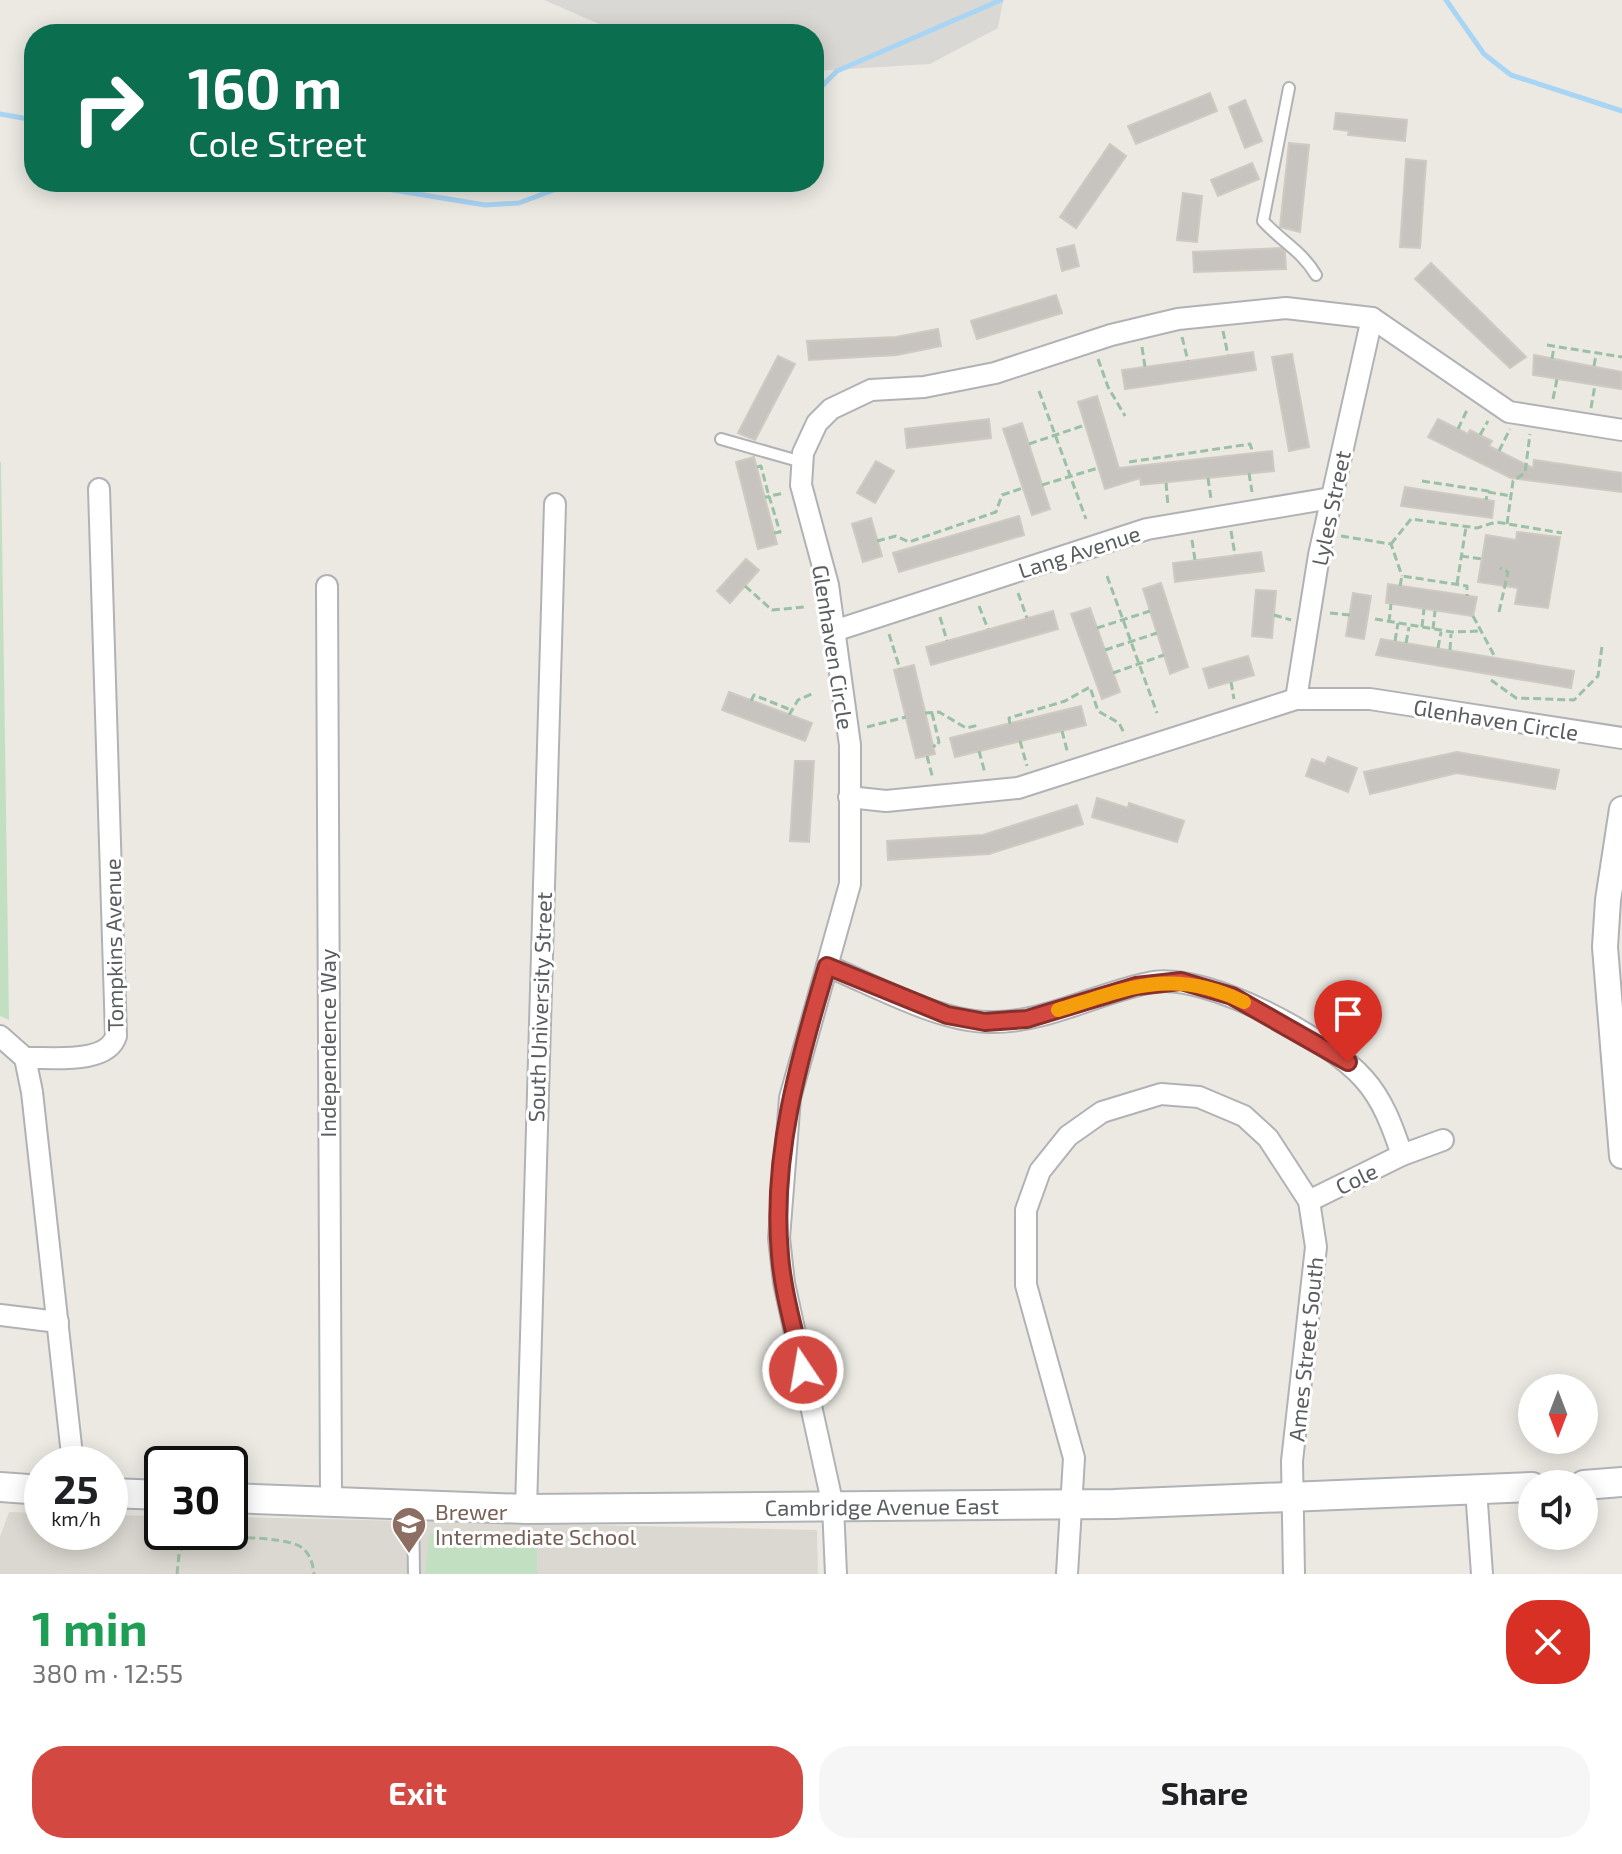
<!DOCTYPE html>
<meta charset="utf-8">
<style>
body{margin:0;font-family:"Exo 2",sans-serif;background:#f6f6f6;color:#202124;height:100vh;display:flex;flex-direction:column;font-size:30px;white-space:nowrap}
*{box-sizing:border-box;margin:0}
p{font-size:26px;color:#757577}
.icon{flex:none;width:44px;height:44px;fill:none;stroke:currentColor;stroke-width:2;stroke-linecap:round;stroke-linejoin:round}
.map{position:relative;height:1574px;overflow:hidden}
.side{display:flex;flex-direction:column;background:#fff;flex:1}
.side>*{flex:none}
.hud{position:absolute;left:24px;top:24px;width:800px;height:168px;border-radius:32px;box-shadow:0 4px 20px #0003;background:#0b6e4f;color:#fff;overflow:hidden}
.needle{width:52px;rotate:180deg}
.tools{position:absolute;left:1518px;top:1374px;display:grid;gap:16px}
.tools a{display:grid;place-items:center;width:80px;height:80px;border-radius:50%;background:#fff;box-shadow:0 4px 20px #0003;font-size:40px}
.speed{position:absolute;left:24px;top:1446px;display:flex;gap:16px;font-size:40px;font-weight:700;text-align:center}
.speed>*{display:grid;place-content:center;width:104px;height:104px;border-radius:50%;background:#fff;box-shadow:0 4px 20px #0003;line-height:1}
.speed small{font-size:20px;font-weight:400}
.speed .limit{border:4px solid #111;border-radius:12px;background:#fff;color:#111}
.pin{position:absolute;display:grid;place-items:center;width:68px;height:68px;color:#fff;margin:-82px -34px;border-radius:50% 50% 50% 0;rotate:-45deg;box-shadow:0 0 8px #0007}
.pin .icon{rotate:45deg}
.me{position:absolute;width:88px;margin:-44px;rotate:348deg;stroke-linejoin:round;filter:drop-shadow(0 0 6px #0008)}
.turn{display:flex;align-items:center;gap:28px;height:168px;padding:0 32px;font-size:36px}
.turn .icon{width:104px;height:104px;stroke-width:2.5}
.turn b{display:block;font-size:56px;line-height:68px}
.round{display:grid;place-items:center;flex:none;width:84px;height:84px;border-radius:32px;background:#f6f6f6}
.overview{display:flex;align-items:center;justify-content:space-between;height:136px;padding:0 32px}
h1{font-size:48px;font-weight:700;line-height:60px;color:#1e9e55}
.cta{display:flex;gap:16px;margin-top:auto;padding:16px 32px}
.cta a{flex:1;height:92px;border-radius:32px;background:#d34840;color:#fff;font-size:32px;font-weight:700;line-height:92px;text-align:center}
.cta a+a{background:#f6f6f6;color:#202124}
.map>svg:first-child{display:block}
.industrial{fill:#dad8d4}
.education{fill:#dbd8d1}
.green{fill:#c2e0c1}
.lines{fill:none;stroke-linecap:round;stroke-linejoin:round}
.stream{stroke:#a9d5f4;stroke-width:5}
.building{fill:#c7c4bf;stroke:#cfcac1;stroke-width:2}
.service-casing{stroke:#b0b2b6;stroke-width:14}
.minor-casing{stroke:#b0b2b6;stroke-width:24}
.tertiary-casing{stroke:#b0b2b6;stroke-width:28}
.secondary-casing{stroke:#afb2b6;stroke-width:32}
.path{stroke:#9bc0a5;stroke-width:3;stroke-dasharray:8 4;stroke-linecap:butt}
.service{stroke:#fff;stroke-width:10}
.minor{stroke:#fff;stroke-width:20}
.tertiary{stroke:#fff;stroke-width:24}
.secondary{stroke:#fff;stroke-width:28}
.route-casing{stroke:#892f2a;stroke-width:20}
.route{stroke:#d34840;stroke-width:14}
.slow{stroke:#f59e0b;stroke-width:14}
.labels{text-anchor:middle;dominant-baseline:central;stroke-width:6;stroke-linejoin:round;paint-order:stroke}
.street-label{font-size:22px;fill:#5a5e61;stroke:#fff}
.education-label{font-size:22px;fill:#785e54;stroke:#fff;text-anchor:start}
</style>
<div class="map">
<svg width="1622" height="1574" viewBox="0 0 1622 1574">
<rect width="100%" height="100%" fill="#ebe9e2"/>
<path class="industrial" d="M544 0H1003L998 28 930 64 814 71V34H622Z"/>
<path class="education" d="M9 1512 42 1513V1532H110V1515L162 1516V1532H230V1517L817 1530 818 1574H0V1537Z"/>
<g class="green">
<path d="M0 462H1L9 1020 0 1016Z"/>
<path d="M430 1533 537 1538V1574H425Z"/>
</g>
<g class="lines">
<g class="stream">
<path d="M1446 0 1484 54 1511 75 1622 111"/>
<path d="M814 94 837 71 1001 0"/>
<path d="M0 114 34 120"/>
<path d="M344 182 485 205 519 203 575 182"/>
</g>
</g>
<g class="building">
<path d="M1210 93 1217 111 1136 144 1128 126Z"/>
<path d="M1245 100 1262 141 1245 148 1229 107Z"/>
<path d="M1336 113 1407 120 1405 141 1348 135 1349 131 1334 129Z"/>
<path d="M1289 143 1309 145 1300 232 1280 227Z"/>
<path d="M1110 144 1126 156 1076 228 1060 217Z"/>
<path d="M1406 159 1426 161 1420 248 1400 247Z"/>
<path d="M1252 163 1259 179 1218 196 1211 180Z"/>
<path d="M1183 193 1202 196 1197 242 1177 240Z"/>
<path d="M1074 245 1079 266 1062 271 1057 249Z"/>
<path d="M1281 248 1285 252 1286 269 1194 272 1193 252Z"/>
<path d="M1431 263 1526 357 1510 368 1415 279Z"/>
<path d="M1056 295 1062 313 977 339 971 321Z"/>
<path d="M938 329 941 346 897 355 809 360 807 341 896 337Z"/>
<path d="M1253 352 1256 370 1125 389 1122 370Z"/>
<path d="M1292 354 1309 447 1289 451 1272 357Z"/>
<path d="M1534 355 1622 372 1621 389 1533 375Z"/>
<path d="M778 356 795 364 755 440 738 433Z"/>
<path d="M1097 396 1119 468 1272 451 1274 471 1141 485 1140 478 1105 489 1078 402Z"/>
<path d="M989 419 991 438 907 448 905 429Z"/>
<path d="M1438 419 1468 434 1470 430 1492 441 1489 446 1533 468 1534 460 1622 473V492L1511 478 1428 437Z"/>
<path d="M1022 423 1050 509 1032 515 1003 429Z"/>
<path d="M754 457 777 544 758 549 736 462Z"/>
<path d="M876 461 894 471 875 503 857 493Z"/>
<path d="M1405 487 1494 501 1492 518 1401 506Z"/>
<path d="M1019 516 1024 535 899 572 893 553Z"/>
<path d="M871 518 882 556 863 562 852 524Z"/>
<path d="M1517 532 1560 537 1548 608 1515 604 1518 588 1478 582 1486 535 1516 540Z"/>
<path d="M1261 552 1264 571 1175 582 1173 563Z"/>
<path d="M746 559 759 570 730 603 717 591Z"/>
<path d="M1161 583 1188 667 1170 674 1143 589Z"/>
<path d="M1388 584 1477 597 1473 616 1386 603Z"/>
<path d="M1256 590 1276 591 1272 638 1252 636Z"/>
<path d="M1353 593 1371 596 1364 639 1346 636Z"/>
<path d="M1090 608 1120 692 1102 699 1071 614Z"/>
<path d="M1053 611 1058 629 931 665 926 647Z"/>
<path d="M1381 639 1574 671 1571 688 1376 655Z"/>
<path d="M1248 656 1254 675 1209 688 1203 669Z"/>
<path d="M914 665 935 754 916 758 894 670Z"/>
<path d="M729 692 812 723 805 741 722 710Z"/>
<path d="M1081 706 1086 725 955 757 950 738Z"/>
<path d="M1457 752 1559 770 1555 789 1457 773 1370 794 1364 772Z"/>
<path d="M1328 757 1357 768 1348 792 1306 776 1312 759 1325 764Z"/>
<path d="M795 761H814L809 842 790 841Z"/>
<path d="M1097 798 1128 808 1129 803 1184 821 1177 842 1092 817Z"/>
<path d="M1077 805 1083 824 989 854 888 860 887 841 983 835Z"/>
</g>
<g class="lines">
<g class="service-casing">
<g id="service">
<path d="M1289 88 1263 221C1281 241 1302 251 1316 275"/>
<path d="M721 439 802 462"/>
<path d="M413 1507 414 1574"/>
</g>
</g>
<g class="minor-casing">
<g id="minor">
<path d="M327 586 331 1500"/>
<path d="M834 631 1147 529 1331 498"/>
<path d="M1296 699 1319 555 1372 318"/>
<path d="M849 797 886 801 1018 788 1296 699H1370L1622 738"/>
<path d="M827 966C874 985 937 1021 988 1022 1045 1024 1098 992 1153 982 1208 973 1328 1038 1364 1079 1383 1100 1393 1128 1402 1155"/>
<path d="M0 1036 25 1058"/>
<path d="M25 1058C50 1057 107 1065 116 1036L99 489"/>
<path d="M25 1058 32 1092 73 1464"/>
<path d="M1309 1201 1402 1155 1443 1140"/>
<path d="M0 1315 58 1322"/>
<path d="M1476 1489 1482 1574"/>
<path d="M526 1509 555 504"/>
<path d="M836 1574 833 1506 784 1283 779 1238 790 1098 850 884V745L828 585 801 485 803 453 817 423 831 409 871 390 924 387 995 373 1111 335 1178 319 1286 308 1372 318 1509 412 1622 430"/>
<path d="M1067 1574 1074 1458 1026 1285V1210L1040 1171 1068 1136 1102 1112 1161 1094 1199 1097 1244 1116 1268 1138 1309 1201 1316 1247 1292 1461 1294 1574"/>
</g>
</g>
<g class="tertiary-casing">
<path id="tertiary" d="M1622 809 1608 900 1605 947 1622 1156"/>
</g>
<g class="secondary-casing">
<g id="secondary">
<path d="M1584 1485 1622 1482"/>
<path d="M0 1487 42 1490"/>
<path d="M110 1493 162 1495"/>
<path id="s1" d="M230 1498 526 1509 1114 1504 1532 1487"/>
</g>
</g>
<g class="path">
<path d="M1223 331 1228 355"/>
<path d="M1182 337 1188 361"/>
<path d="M1547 345 1622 357"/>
<path d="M1142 347 1145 367"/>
<path d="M1098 359 1108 387 1125 416"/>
<path d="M1552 359 1554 347"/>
<path d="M1594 366 1596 355"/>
<path d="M1039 391 1086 519"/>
<path d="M1553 399 1557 379"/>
<path d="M1591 408 1595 385"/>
<path d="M1458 429 1468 408"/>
<path d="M1480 435 1488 421"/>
<path d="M1029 444 1085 425"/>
<path d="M1499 451 1510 429"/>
<path d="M1129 462 1250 444 1253 453"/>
<path d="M757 467 761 466 769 497H765"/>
<path d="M1249 473 1252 492"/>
<path d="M1208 478 1211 499"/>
<path d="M1422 481 1488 491 1486 500"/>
<path d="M1166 483 1168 506"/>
<path d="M1042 485 1098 468"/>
<path d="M1488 492 1511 496"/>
<path d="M1507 524 1513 481 1525 473 1530 434"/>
<path d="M1231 531 1235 555"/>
<path d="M774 533 780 532 769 496 785 493"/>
<path d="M1341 536 1391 544 1402 576"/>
<path d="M1192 540 1195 560"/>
<path d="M877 541 896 536 909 542 996 512 1002 495 1023 488"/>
<path d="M1391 544 1411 519 1477 528 1496 522 1562 533"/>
<path d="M1461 556 1482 559"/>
<path d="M1107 576 1157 713"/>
<path d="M1457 584 1466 527"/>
<path d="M745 586 772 610 805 607"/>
<path d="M1400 586 1402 576 1467 586V596"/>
<path d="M1018 593 1027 618"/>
<path d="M979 606 988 629"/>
<path d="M1499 612 1508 572 1500 568"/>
<path d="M1330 613 1350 615"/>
<path d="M1274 615 1291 620"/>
<path d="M1473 616 1495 657"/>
<path d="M940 617 947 641"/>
<path d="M1375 619 1452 632 1481 631"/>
<path d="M1389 622 1391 604"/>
<path d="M1422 627 1424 609"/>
<path d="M1097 628 1150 611"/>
<path d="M1433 629 1435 611"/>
<path d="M889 634 900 669"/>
<path d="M1395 641 1398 623"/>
<path d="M1406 643 1409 627"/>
<path d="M1438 648 1441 632"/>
<path d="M1105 650 1157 633"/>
<path d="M1450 650 1451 634"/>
<path d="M1113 673 1164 655"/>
<path d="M1491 680 1516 698 1574 700 1598 676 1602 646"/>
<path d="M1231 682 1234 699"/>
<path d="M751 701 754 695 791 710"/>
<path d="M925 713 939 712 966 728 979 725"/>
<path d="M932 713 939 742 936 747 933 745"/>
<path d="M789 715 798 700 814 693"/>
<path d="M1010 724 1009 718 1065 701 1090 687 1098 711 1119 723 1125 735"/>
<path d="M867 727 906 717"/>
<path d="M1062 731 1068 754"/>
<path d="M1020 741 1027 766"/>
<path d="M979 751 985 773"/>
<path d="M927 756 933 779"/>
<path d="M177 1574 179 1554 184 1543C200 1534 286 1536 301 1547 310 1553 313 1564 314 1574"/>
</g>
<use href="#service" class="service"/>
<use href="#minor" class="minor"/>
<use href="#tertiary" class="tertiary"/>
<use href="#secondary" class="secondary"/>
</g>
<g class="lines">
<g class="route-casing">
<path id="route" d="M803 1370C795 1332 783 1294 780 1255 771 1156 799 1059 827 966L947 1015 985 1022 1027 1019 1136 986 1181 981 1232 996 1348 1062"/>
</g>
<use href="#route" class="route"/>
<path class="slow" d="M1058 1010C1128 988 1174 967 1244 1002"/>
</g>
<defs>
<g id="school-pin" transform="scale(1.8)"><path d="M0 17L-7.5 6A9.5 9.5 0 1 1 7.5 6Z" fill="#8d6e63" stroke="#fff"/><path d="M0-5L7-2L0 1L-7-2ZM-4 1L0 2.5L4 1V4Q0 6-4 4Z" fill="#fff"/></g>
</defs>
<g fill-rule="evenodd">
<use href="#school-pin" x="409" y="1524"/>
</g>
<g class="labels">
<g class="street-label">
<text transform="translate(1330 508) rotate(-78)">Lyles Street</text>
<text transform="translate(1079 551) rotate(-18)">Lang Avenue</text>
<text transform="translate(834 647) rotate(81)">Glenhaven Circle</text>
<text transform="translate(1496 719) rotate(9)">Glenhaven Circle</text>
<text transform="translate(113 945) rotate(-91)">Tompkins Avenue</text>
<text transform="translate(539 1007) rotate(-88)">South University Street</text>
<text transform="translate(327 1043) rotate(-90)">Independence Way</text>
<text transform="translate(1356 1178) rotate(-26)">Cole</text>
<text transform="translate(1305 1349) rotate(-84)">Ames Street South</text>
<text stroke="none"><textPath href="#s1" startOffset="652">Cambridge Avenue East</textPath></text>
</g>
<g class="education-label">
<text x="435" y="1511">Brewer<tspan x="435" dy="25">Intermediate School</tspan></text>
</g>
</g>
</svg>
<div class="tools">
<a><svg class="needle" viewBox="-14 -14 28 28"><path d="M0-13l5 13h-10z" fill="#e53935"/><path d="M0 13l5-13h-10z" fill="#757577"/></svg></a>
<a><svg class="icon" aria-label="sound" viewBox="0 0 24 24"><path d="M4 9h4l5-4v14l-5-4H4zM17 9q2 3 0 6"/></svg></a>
</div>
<div class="speed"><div>25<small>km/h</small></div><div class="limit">30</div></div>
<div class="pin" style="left:1348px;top:1062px;background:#d93025"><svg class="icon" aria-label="arrive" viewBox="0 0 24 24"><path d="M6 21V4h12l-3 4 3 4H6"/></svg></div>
<svg class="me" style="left:803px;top:1370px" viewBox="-20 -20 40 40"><circle r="17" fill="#d34840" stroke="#fff" stroke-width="3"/><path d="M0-11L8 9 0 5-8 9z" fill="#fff"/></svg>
<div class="hud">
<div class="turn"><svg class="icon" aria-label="right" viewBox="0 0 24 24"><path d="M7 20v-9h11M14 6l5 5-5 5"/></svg><div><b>160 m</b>Cole Street</div></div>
</div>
</div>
<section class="side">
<div class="overview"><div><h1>1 min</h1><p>380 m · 12:55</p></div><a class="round" style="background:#d93025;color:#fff"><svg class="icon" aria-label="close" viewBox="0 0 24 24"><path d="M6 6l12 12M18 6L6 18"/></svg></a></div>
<div class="cta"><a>Exit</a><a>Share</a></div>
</section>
